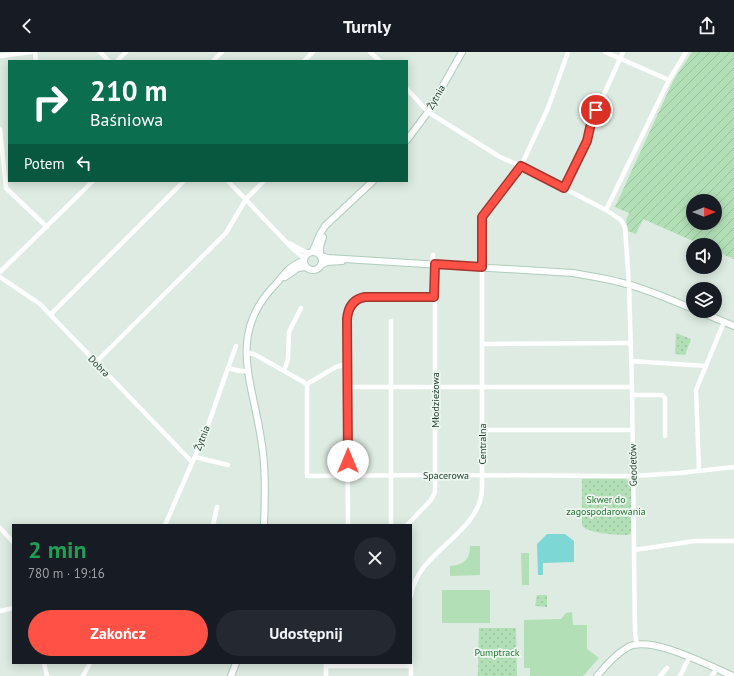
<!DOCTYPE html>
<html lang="pl">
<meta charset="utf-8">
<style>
body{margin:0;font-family:"PT Sans",sans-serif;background:#242831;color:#f1f3f6;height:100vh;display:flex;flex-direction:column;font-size:15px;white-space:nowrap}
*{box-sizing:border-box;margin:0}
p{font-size:13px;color:#9ea1a6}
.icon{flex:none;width:22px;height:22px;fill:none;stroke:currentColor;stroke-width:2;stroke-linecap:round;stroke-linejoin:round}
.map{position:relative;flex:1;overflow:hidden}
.side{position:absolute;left:12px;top:472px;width:400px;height:140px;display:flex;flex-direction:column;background:#171b24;border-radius:0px;box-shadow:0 2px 10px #0003}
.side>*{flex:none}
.top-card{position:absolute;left:8px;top:8px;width:400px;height:122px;border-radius:0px;box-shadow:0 2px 10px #0003;background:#0b6e4f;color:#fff;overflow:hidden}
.needle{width:26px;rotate:90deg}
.fabs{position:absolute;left:686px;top:142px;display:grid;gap:8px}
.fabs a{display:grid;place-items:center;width:36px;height:36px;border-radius:50%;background:#171b24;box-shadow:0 2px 10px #0003;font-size:20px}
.pin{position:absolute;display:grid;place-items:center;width:34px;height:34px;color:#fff;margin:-17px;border:2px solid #fff;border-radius:50%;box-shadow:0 1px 4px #0007}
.me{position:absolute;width:44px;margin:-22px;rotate:0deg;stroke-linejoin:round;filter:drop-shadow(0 0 3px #0008)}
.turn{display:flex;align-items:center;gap:14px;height:84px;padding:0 16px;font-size:18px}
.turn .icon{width:52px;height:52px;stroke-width:2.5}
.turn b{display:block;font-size:28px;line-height:34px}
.then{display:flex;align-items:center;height:38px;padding:0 16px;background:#0003;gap:8px;font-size:15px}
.round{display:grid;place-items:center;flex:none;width:42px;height:42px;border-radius:21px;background:#242831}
.overview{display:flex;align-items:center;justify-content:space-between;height:68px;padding:0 16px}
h1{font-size:24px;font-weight:600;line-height:30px;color:#1e9e55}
.primary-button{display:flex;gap:8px;margin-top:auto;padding:8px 16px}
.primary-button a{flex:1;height:46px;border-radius:24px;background:#ff5146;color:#fff;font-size:16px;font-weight:600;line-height:46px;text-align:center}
.primary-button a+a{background:#242831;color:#f1f3f6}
header{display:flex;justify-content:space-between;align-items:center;height:52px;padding:0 16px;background:#171b24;font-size:18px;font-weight:600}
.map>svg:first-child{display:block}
.grass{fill:#b2dfb6}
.park{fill:url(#park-dots)}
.garden{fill:url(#garden-furrows);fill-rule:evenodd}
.water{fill:#7dd7d4}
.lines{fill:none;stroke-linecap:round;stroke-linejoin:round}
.secondary-casing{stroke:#afccbc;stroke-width:8}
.street{stroke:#fff;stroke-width:4.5}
.secondary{stroke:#fff;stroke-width:6}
.route-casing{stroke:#a6352e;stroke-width:10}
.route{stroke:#ff5146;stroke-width:7}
.labels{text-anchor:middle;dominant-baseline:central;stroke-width:3.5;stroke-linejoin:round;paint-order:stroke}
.street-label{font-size:10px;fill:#1d3b2e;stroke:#edf7f0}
.park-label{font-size:10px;fill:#237634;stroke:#edf7f0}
</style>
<header><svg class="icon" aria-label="back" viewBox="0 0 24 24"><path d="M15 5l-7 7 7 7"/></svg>Turnly<svg class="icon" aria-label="share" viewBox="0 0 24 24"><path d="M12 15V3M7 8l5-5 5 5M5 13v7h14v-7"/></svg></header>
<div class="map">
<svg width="734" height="624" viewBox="0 0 734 624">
<defs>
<pattern id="park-dots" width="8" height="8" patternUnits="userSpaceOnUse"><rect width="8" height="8" fill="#b2dfb6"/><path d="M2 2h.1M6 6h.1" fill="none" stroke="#99c09d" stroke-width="1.8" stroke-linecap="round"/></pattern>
<pattern id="garden-furrows" width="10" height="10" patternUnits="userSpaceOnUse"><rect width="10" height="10" fill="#b2dfb6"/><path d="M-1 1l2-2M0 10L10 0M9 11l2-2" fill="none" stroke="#99c09d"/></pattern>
</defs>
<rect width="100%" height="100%" fill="#ddebe2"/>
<g class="grass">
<path d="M470 494H480V523L450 524V514C463 513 470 508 470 494Z"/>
<path d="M521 501H529V533H522Z"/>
<rect x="442" y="538" width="48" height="33"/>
<path d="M572 560 573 573H587V597L599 606 583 624H530V616H524V568L561 567 566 561Z"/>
</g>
<g class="park">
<path d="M676 281 691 287 685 303 675 302Z"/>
<path d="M582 427H626L629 430V432H631V481L629 483C617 483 591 482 582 474Z"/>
<path d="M537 543H547V555L535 554Z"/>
<path d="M479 576H516L517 624H478Z"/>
</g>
<path class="garden" d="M692 0H734V207L715 199V193H702L643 167 636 182 628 179 626 168 629 161 615 155 673 29ZM693 149H715V171H693Z"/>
<path class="water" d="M547 482H565L574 489V510L543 511V523H538L537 492Z"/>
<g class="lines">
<g class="secondary-casing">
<g id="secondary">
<path d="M407 88 428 60 462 0"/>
<path d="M313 199 320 182 325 174 373 129"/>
<circle cx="313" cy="209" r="9"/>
<path d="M320 202V195L323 185"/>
<path d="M321 204 328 206 573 221C589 224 604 226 619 230 645 236 669 247 693 257"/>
<path d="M321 213 327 210 342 209"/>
<path d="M285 225 298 216 306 215"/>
<path d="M698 259 734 274"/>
<path d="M264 473C265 445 266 415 261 387 253 331 227 283 274 234 279 229 283 223 288 218 292 214 298 211 304 208"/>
<path d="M231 624 236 611"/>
<path d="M597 624C606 613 616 602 628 595 652 583 709 614 733 624"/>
</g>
</g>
<g class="street">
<path d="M35 0 36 9"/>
<path d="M100 0 109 9"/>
<path d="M370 0 380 9"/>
<path d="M605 0 669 28"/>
<path d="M0 4 31 0"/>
<path d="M117 9 126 0"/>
<path d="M213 9 222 0"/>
<path d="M304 9 313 0"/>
<path d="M407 37 428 60 500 105 521 114 606 158 621 168 625 176 629 232 632 335 635 581 637 593"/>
<path d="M0 77 6 136 47 175"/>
<path d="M228 129 293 197 304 206"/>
<path d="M564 136 587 89 591 71 623 0"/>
<path d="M606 158 669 28 686 0"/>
<path d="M289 191 307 201"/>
<path d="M432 212 433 203"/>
<path d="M0 220 93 129"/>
<path d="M0 225 40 252 192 410"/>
<path d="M51 262 184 129"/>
<path d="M482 292 631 291"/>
<path d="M246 301 254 302 307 332"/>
<path d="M631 309 706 314"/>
<path d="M96 310 226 181 246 147 264 129"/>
<path d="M347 312 336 315 307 332V424L435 423 633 424 679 421 734 415"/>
<path d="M228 316 236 294"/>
<path d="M284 319 288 307 289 280 301 256"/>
<path d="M347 335H632"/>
<path d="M632 343H662L665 346V384"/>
<path d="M482 378H632"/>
<path d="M195 405 228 413"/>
<path d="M699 419 696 338 724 270"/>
<path d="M165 473 206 379 228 316 240 319H248"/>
<path d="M213 473 217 455"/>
<path d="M348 473 347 267C348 257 352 249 362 245H434"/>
<path d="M391 473V269"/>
<path d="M407 473 431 448 435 440V212"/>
<path d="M0 476 13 490"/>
<path d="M634 498 695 489H734"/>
<path d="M411 544C417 499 479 483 482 438V165L521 114 548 56 568 0"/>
<path d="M0 559 13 556"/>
<path d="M44 611 47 624"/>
<path d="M326 611V614H411"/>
<path d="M411 613V624"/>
<path d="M326 614V624"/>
<path d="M83 624 90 611"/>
<path d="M660 624 667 616"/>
<path d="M680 624 689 606"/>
<path d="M712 624 716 617"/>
</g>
<use href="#secondary" class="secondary"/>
</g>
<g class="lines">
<g class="route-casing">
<path id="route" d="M348 409 347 267C348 256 353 247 365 245H434L435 212 482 215V165L521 114 564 136 587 89 591 71 596 58"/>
</g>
<use href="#route" class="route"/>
</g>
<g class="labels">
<g class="street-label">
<text transform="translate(436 45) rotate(-60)">Żytnia</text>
<text transform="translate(99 314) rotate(46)">Dobra</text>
<text transform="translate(435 348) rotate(-90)">Młodzieżowa</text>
<text transform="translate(202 386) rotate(-68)">Żytnia</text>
<text transform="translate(482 392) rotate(-90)">Centralna</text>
<text transform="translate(633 413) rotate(-91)">Geodetów</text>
<text x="446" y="423">Spacerowa</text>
</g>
<g class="park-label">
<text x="606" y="447">Skwer do<tspan x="606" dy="12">zagospodarowania</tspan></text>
<text x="497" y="600">Pumptrack</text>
</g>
</g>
</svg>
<div class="fabs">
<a><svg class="needle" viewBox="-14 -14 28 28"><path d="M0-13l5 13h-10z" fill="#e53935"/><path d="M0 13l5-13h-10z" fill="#9ea1a6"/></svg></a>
<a><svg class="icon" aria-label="sound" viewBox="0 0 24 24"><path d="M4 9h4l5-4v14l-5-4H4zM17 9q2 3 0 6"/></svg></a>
<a><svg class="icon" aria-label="layers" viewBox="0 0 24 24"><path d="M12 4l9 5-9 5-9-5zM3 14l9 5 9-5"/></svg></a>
</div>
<div class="pin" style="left:596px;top:58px;background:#d93025"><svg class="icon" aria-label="arrive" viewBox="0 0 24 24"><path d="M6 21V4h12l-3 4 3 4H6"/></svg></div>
<svg class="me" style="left:348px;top:409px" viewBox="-20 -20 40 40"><circle r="19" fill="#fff"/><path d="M0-13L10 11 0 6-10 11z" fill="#ff5146"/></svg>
<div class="top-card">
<div class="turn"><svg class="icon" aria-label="right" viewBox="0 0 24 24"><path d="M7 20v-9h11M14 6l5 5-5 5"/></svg><div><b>210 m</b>Baśniowa</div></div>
<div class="then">Potem<svg class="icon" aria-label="left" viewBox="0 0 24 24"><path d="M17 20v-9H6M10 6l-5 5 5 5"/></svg></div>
</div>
<section class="side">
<div class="overview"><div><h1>2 min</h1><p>780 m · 19:16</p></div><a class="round"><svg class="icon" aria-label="close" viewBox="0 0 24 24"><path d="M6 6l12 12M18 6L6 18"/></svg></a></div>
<div class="primary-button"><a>Zakończ</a><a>Udostępnij</a></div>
</section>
</div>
